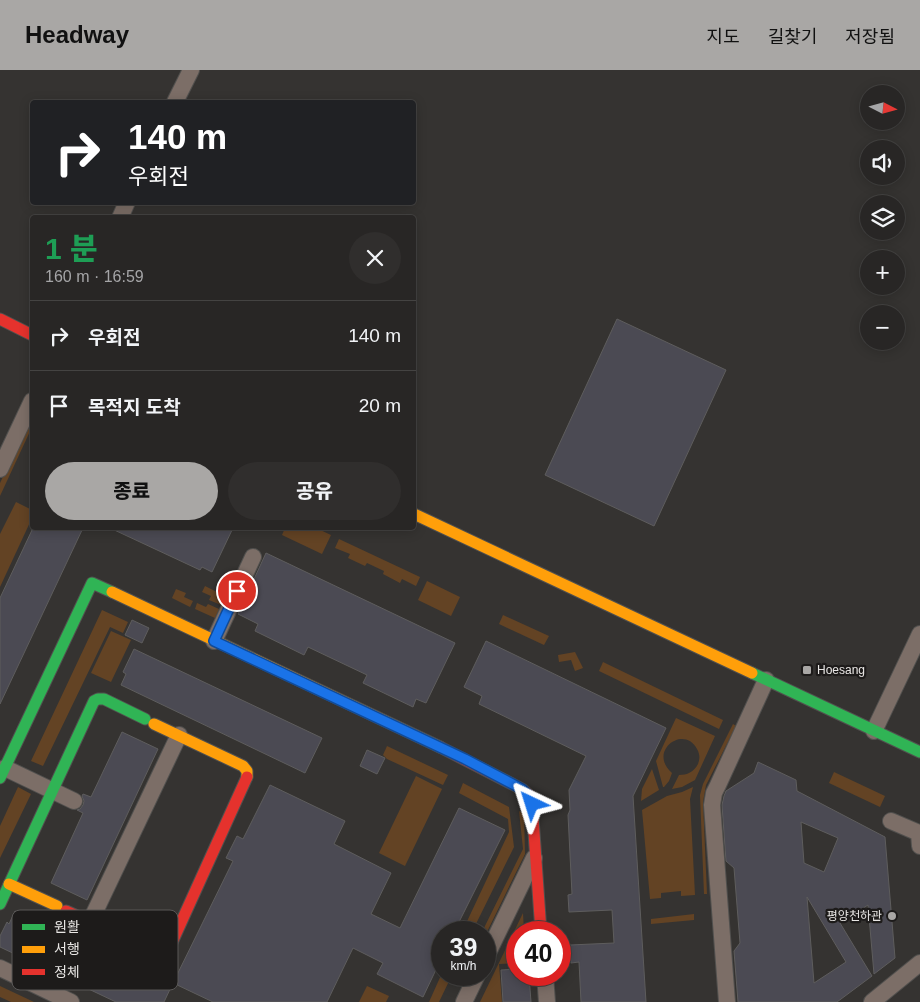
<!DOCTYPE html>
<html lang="ko">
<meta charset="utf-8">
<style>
body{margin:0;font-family:Arial,"Noto Sans KR",sans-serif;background:#302e2d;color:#f1f3f6;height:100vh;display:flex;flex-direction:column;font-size:19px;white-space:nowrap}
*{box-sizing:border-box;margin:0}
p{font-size:16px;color:#a5a5a7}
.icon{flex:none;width:28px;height:28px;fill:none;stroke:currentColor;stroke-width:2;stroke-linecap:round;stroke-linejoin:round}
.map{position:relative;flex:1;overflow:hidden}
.sheet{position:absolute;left:30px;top:145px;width:386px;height:315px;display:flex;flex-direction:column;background:#282625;border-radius:5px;box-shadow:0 2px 12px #0003,0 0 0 1px #444342}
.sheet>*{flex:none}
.hud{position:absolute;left:30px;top:30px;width:386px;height:105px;border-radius:5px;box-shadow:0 2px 12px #0003,0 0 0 1px #444342;background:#202124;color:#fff;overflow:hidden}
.needle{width:32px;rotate:96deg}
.controls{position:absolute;left:860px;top:15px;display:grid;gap:10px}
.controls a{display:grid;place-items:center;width:45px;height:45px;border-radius:50%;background:#282625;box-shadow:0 2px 12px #0003,0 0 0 1px #444342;font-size:25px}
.speed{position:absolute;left:431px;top:851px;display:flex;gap:10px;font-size:25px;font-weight:700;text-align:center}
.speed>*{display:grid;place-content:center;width:65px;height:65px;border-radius:50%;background:#282625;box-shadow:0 2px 12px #0003,0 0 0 1px #444342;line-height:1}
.speed small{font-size:12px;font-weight:400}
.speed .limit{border:8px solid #d22;background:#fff;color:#111}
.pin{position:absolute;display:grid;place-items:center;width:42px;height:42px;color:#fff;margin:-21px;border:2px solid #fff;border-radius:50%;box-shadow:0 1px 5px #0007}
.me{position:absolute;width:55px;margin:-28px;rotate:319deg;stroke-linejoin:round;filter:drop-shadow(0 0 4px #0008)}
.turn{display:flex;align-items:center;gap:18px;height:105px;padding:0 15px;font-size:22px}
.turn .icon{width:65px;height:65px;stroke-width:2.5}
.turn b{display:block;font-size:35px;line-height:42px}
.round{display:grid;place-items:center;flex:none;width:52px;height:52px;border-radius:26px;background:#302e2d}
.summary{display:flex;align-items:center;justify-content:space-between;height:85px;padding:0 15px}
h1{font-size:30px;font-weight:800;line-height:38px;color:#1e9e55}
.action{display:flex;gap:10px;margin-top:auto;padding:10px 15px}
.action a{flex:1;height:58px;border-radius:30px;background:#a9a7a5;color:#111;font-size:20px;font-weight:800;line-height:58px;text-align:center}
.action a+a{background:#302e2d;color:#f1f3f6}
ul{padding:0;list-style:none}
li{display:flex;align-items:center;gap:15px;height:70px;padding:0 15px;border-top:1px solid #444342}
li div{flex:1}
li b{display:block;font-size:19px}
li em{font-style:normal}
header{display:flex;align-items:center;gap:30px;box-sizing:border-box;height:70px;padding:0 25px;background:#a9a7a5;color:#111}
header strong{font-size:24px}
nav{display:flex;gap:28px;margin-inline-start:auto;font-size:18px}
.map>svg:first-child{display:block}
.green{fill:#634324}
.building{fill:#4b4a53;stroke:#5e5d5d;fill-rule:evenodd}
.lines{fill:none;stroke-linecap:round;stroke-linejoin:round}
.street-casing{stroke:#51504e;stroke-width:18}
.fast-casing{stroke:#51504e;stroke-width:13}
.slow-casing{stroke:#51504e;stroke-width:13}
.jam-casing{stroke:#51504e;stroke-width:13}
.street{stroke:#7c6e67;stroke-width:16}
.fast{stroke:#30b455;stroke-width:11}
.slow{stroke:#ff9f0a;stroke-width:11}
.jam{stroke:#e5322d;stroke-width:11}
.route-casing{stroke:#114b97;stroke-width:12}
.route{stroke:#1a73e8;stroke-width:9}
.poi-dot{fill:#a9a7a5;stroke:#1d1b1a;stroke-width:2}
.labels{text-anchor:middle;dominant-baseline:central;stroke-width:4.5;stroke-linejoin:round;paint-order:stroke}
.poi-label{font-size:12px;fill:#e8e6e4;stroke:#1d1b1a;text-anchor:start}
.key{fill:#1d1b1a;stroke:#5a5857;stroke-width:1}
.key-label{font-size:14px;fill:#e8e6e4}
</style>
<header>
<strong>Headway</strong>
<nav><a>지도</a><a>길찾기</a><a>저장됨</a></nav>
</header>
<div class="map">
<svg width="920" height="932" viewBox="0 0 920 932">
<rect width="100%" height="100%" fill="#353331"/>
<g class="green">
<path d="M32 345V357L0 426V413Z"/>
<path d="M16 432 32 440V448L0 517V464Z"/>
<path d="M285 458H316L331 465 322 484 282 465Z"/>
<path d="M339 469 420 507 416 516 402 509 400 513 383 504 384 501 367 493 365 496 348 488 350 484 335 478Z"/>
<path d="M427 511 460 527 451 546 418 530Z"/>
<path d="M205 516 225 526 221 535 209 530 211 526 202 522Z"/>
<path d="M176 519 186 523 184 527 193 531 190 537 172 528Z"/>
<path d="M197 533 206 537 208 534 219 539 215 548 195 539Z"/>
<path d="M102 540 128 552 123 563 110 557 43 696 31 691Z"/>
<path d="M503 545 549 566 544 575 499 554Z"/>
<path d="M111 561 131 570 111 612 91 603Z"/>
<path d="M575 582 583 598 575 601 571 590 559 592 558 585Z"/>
<path d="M603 592 723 650 719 659 599 601Z"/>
<path d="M676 648 715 666 695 710 682 717 672 719 679 705C687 705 694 702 698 694 700 689 700 684 697 679 684 654 647 681 672 703L669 711 664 717H663L656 691Z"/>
<path d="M733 654 736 656 706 715 703 732 707 824H704L700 725 703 714Z"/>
<path d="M387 676 448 705 443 715 387 689 383 685Z"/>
<path d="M652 699 659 720 641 731 642 719Z"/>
<path d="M834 702 885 726 880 737 829 713Z"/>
<path d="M416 706 442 719 405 796 379 783Z"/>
<path d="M463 713 509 737 514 777 472 862H462L509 762 508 749 459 723Z"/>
<path d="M18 717 31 724 0 788V756Z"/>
<path d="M693 717 690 729 695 825 681 826V821L661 823V828L650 829 642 740 667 726 682 722Z"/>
<path d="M519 741 524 744 525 784 485 866V862H482L523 779Z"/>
<path d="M523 843 524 862H518L517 893 499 894 502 932H480Z"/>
<path d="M694 844V850L651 854V849Z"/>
<path d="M442 903V905H452L439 932H429Z"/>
<path d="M0 916 34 932H11L0 927Z"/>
<path d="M367 916 389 926 386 932H359Z"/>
</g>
<g class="building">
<path d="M617 249 726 300 654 456 545 405Z"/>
<path d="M33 458H83L0 634V528Z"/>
<path d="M110 458H233L212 502 202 497 200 500Z"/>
<path d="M266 483 455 573 426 633 416 629 413 637 363 613 367 605 308 577 304 585 255 561 258 554 238 544Z"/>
<path d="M132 550 149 558 142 573 125 565Z"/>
<path d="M486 571 666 658 633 726 646 932H581L579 892 571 893 570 875 614 873 612 840 569 842 568 825 572 824 568 745 570 740 569 720 586 686 479 634 482 626 464 617Z"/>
<path d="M134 579 322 668 305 703 121 615 126 604 123 602Z"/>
<path d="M122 662 158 679 87 830 51 813 83 743 77 740 80 739 83 735 84 731 82 726 83 724 91 727Z"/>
<path d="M367 680 385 688 377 704 360 696Z"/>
<path d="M758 692 796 710 797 721 885 767 895 888 874 904 868 835 840 853 872 906 837 932H738L734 881 740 873 734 798 726 791 722 735 724 726 726 721 754 703ZM801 752 838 768 824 802 804 793ZM807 827 846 892 814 913Z"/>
<path d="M270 715 345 751 334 774 391 803 371 844 400 858 459 738 505 760 454 862H442V887L423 927 377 904 383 893 353 878 327 932H213L173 913 233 791 226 788 237 766 243 769Z"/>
<path d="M15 841 172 915 164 932H116L0 877V866L7 852 9 854Z"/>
<path d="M518 899V905H529L531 932H503L501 900Z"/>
</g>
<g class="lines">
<g class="street-casing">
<g id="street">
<path d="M175 32 191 0"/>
<path d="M120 148 127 132"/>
<path d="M0 399 32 331"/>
<path d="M214 571 253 487"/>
<path d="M874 661 920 564"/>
<path d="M5 698 74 731"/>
<path d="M891 751 919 763 920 776"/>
<path d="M90 852 179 665"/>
<path d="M485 889 534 788"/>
<path d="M0 898 71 932"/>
<path d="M545 905 547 932"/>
<path d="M464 932 477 905"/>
<path d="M727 932 712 735 714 723 718 715 766 610"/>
<path d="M872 932 920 893"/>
</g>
</g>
<g class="fast-casing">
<g id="fast">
<path d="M752 603 920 682"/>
<path d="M0 708 92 513 112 522"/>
<path d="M0 834 94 631 98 629H104L145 649"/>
</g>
</g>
<g class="slow-casing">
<g id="slow">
<path d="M414 444 752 603"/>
<path d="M112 522 440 677"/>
<path d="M154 654 243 696 247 701V707"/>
<path d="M9 814 57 836"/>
</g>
</g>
<g class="jam-casing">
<g id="jam">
<path d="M0 249 32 265"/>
<path d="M440 677 522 719 529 725 532 734 541 862"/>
<path d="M66 841 155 881 163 882 169 879 247 707"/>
</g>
</g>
<use href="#street" class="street"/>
<use href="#fast" class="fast"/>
<use href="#slow" class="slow"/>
<use href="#jam" class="jam"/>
</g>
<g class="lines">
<g class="route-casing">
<path id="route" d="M237 521 214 571 465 689 522 719 528 725 532 734"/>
</g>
<use href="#route" class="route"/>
</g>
<g class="poi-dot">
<rect x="802" y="595" width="10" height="10" rx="2.5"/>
<circle cx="892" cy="846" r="5"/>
</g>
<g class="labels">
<g class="poi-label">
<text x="817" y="600">Hoesang</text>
<text x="882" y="846" text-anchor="end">평양천하관</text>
</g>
</g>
<rect x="12" y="840" width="166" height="80" rx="8" class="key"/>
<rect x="22" y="854" width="23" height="6" fill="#30b455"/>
<rect x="22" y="876" width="23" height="7" fill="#ff9f0a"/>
<rect x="22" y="899" width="23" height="6" fill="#e5322d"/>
<g class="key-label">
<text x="54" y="862">원활</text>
<text x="54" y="884">서행</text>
<text x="54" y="907">정체</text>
</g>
</svg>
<div class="controls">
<a><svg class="needle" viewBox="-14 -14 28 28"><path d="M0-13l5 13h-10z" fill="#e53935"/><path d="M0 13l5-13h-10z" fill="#a5a5a7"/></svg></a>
<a><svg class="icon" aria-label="sound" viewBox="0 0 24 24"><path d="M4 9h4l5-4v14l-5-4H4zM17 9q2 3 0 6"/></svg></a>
<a><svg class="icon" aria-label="layers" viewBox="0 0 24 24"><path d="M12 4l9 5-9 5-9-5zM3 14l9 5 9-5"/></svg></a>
<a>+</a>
<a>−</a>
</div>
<div class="speed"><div>39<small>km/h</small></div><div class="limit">40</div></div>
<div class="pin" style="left:237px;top:521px;background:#d93025"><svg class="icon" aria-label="arrive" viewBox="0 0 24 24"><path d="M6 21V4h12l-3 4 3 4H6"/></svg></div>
<svg class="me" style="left:532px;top:734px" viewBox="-20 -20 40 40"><path d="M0-17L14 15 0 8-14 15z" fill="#1a73e8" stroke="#fff" stroke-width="4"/></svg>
<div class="hud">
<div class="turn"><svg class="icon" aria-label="right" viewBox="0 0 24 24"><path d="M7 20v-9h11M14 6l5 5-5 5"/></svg><div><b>140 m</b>우회전</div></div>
</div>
<section class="sheet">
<div class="summary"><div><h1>1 분</h1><p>160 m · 16:59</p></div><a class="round"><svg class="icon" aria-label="close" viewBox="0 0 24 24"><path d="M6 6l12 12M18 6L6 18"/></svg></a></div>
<ul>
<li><svg class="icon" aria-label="right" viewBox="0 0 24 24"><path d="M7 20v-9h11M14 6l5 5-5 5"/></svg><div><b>우회전</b></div><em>140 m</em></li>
<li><svg class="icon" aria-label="arrive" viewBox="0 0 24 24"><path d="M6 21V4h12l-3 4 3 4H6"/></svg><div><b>목적지 도착</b></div><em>20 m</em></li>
</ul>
<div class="action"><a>종료</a><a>공유</a></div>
</section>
</div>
